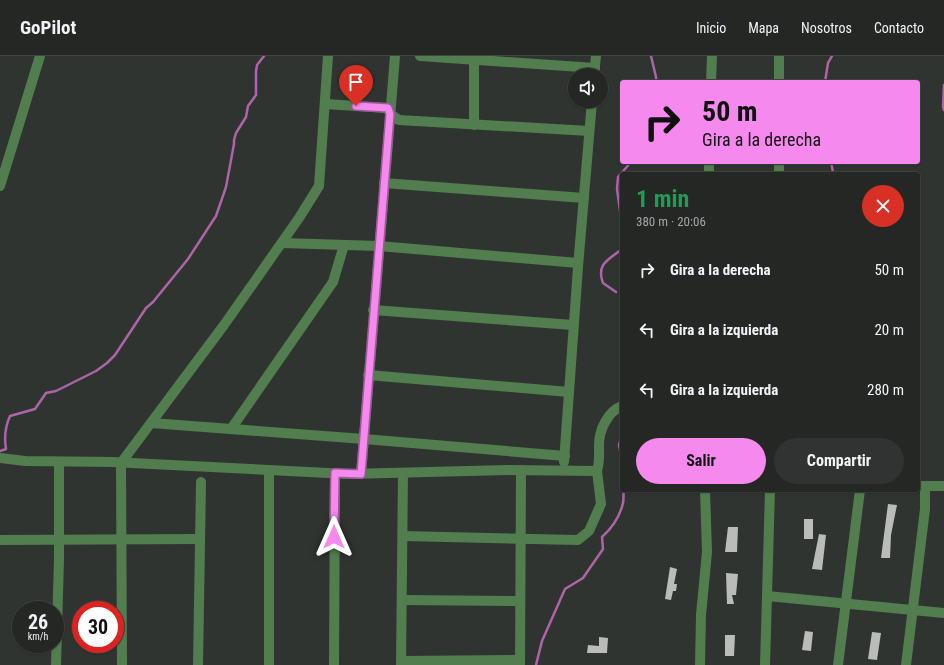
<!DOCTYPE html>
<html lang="es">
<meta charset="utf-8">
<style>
body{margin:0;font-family:"Roboto Condensed",sans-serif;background:#303331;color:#f1f3f6;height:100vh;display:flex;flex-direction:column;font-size:15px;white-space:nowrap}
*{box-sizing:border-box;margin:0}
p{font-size:13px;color:#a3a5a6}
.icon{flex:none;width:22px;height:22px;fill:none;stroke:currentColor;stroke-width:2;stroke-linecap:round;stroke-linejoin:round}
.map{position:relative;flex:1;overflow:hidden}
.sheet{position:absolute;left:620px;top:116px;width:300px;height:320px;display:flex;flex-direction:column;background:#242724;border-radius:4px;box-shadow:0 1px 3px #0004,0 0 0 1px #414441}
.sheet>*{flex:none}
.hud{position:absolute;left:620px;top:24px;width:300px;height:84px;border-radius:4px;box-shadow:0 1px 3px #0004,0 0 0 1px #414441;background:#f589ee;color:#111;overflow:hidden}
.fabs{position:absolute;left:568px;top:12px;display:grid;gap:8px}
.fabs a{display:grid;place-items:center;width:40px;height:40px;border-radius:50%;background:#242724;box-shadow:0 1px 3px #0004,0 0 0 1px #414441;font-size:20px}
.speed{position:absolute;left:12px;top:545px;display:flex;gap:8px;font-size:20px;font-weight:700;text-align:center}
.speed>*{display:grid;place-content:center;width:52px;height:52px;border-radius:50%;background:#242724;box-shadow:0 1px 3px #0004,0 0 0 1px #414441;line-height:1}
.speed small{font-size:10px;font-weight:400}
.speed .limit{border:6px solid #d22;background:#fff;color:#111}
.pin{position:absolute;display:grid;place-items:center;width:34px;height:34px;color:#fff;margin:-41px -17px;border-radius:50% 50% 50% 0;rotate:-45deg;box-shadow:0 0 4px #0007}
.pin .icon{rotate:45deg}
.me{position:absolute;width:44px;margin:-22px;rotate:0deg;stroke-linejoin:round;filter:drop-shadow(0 0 3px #0008)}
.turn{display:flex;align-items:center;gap:14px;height:84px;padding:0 16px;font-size:18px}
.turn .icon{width:52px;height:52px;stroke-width:2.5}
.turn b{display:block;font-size:28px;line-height:34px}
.round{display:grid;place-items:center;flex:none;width:42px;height:42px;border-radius:21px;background:#303331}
.overview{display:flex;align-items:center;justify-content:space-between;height:68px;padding:0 16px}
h1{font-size:24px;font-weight:700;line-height:30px;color:#1e9e55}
.button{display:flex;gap:8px;margin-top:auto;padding:8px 16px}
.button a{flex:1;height:46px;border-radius:24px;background:#f589ee;color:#111;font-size:16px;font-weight:700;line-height:46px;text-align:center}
.button a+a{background:#303331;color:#f1f3f6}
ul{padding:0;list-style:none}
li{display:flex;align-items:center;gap:12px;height:60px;padding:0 16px}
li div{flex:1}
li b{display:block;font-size:15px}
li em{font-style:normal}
header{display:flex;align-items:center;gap:24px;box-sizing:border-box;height:56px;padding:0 20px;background:#242724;border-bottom:1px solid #414441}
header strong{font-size:19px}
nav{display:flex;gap:22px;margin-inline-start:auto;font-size:14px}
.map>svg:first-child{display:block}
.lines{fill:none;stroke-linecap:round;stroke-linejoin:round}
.stream{stroke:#ad64a8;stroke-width:2.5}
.building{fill:#b9bcb8}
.minor{stroke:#527d4f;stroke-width:10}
.route-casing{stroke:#9f599b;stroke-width:10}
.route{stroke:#f589ee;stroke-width:7}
</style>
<header>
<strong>GoPilot</strong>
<nav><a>Inicio</a><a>Mapa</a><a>Nosotros</a><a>Contacto</a></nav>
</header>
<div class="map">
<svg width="944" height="609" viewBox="0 0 944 609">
<rect width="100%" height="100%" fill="#303430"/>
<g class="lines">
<g class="stream">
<path d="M651 0 656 21V26"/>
<path d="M825 26 828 7 832 0"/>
<path d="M944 29 943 51 944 54"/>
<path d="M831 106 833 116 832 118"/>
<path d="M622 169 617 133 618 121 631 106"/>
<path d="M616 236 603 227C596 208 608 204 622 193"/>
<path d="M621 239 622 240"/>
<path d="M622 377 619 389 622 404"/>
<path d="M0 395 6 393C4 381 5 371 10 360L35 353 46 337 56 335 96 315 107 307 115 299 146 252 153 246 188 203 216 160 226 131 234 88V84L236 77 246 61 248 50 256 39V15L257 9 264 0"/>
<path d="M536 609 542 585 565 533 583 522 603 493 602 481C612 472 620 460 623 447 624 443 623 438 624 434"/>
</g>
</g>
<g class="building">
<path d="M888 448 897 449 891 479 890 502H881Z"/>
<rect x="804" y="463" width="9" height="20"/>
<path d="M728 471H738L737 496H725Z"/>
<path d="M819 478 826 479 822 514 812 513Z"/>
<path d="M670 511 677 513 674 528H677L676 535H673L671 544 665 543Z"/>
<path d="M726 517 738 518 736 539H732L734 548H727Z"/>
<path d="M805 575 813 576 811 595 802 594Z"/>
<path d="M872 576 881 577 877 604 868 603Z"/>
<path d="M725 579H735L734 600H725Z"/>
<path d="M599 581 608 582 607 597H587L588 589 599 590Z"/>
</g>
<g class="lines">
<g class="minor">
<path d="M420 0 595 12"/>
<path d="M474 0V69"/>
<path d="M779 0V26"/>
<path d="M594 19 596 0"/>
<path d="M711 26 712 0"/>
<path d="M325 48 388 52 390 58 399 64 589 75"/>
<path d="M709 106V118"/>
<path d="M779 106V118"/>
<path d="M384 127 584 142"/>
<path d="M0 130 40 0"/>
<path d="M282 187 379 190 578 207"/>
<path d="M373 254 573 269"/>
<path d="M368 319 569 336"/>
<path d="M151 367 364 383 565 400"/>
<path d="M231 373 333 226 344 189"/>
<path d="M0 402 25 405 112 406 348 418 508 414 597 415C600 405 599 398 599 389 599 374 608 355 622 350"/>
<path d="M564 406 578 211 592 45"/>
<path d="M361 418 395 0"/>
<path d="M918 430H944"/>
<path d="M403 480 578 484 589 475 601 448 597 415"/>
<path d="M0 484 200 483"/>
<path d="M767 540 944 557"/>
<path d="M402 544 520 545"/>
<path d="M402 605 520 604"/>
<path d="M56 609 59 503V406"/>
<path d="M122 609 121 407 224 269 299 162 319 130 328 0"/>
<path d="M198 609 201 426"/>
<path d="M269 609V414"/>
<path d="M334 609 335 417"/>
<path d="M401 609 403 417"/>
<path d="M520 609 521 414"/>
<path d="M700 609 701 559 707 496 705 434"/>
<path d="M765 609 770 434"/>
<path d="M838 609 860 434"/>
<path d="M906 609 925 453V431"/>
</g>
</g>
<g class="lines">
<g class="route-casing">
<path id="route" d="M334 481 335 417 361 418 390 58 388 52 356 50"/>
</g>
<use href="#route" class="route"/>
</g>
</svg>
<div class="fabs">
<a><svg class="icon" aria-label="sound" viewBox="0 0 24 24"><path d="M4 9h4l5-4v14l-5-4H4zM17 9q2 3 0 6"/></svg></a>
</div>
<div class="speed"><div>26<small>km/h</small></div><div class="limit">30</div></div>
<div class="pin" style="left:356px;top:50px;background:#d93025"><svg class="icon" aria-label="arrive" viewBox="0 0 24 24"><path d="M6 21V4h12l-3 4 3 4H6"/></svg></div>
<svg class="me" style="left:334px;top:481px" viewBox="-20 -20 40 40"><path d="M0-17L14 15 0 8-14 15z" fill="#f589ee" stroke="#fff" stroke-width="4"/></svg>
<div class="hud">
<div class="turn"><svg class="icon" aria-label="right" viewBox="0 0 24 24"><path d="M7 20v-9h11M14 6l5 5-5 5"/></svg><div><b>50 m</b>Gira a la derecha</div></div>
</div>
<section class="sheet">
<div class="overview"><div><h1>1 min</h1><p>380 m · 20:06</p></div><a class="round" style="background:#d93025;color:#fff"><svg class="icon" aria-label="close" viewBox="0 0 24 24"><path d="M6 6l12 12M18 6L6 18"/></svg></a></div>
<ul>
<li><svg class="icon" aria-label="right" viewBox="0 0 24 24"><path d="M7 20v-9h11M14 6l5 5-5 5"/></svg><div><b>Gira a la derecha</b></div><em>50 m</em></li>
<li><svg class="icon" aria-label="left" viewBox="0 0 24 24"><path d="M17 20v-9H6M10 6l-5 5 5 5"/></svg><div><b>Gira a la izquierda</b></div><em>20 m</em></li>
<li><svg class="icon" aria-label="left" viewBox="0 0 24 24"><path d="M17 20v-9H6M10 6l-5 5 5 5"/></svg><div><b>Gira a la izquierda</b></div><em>280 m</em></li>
</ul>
<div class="button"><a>Salir</a><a>Compartir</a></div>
</section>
</div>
